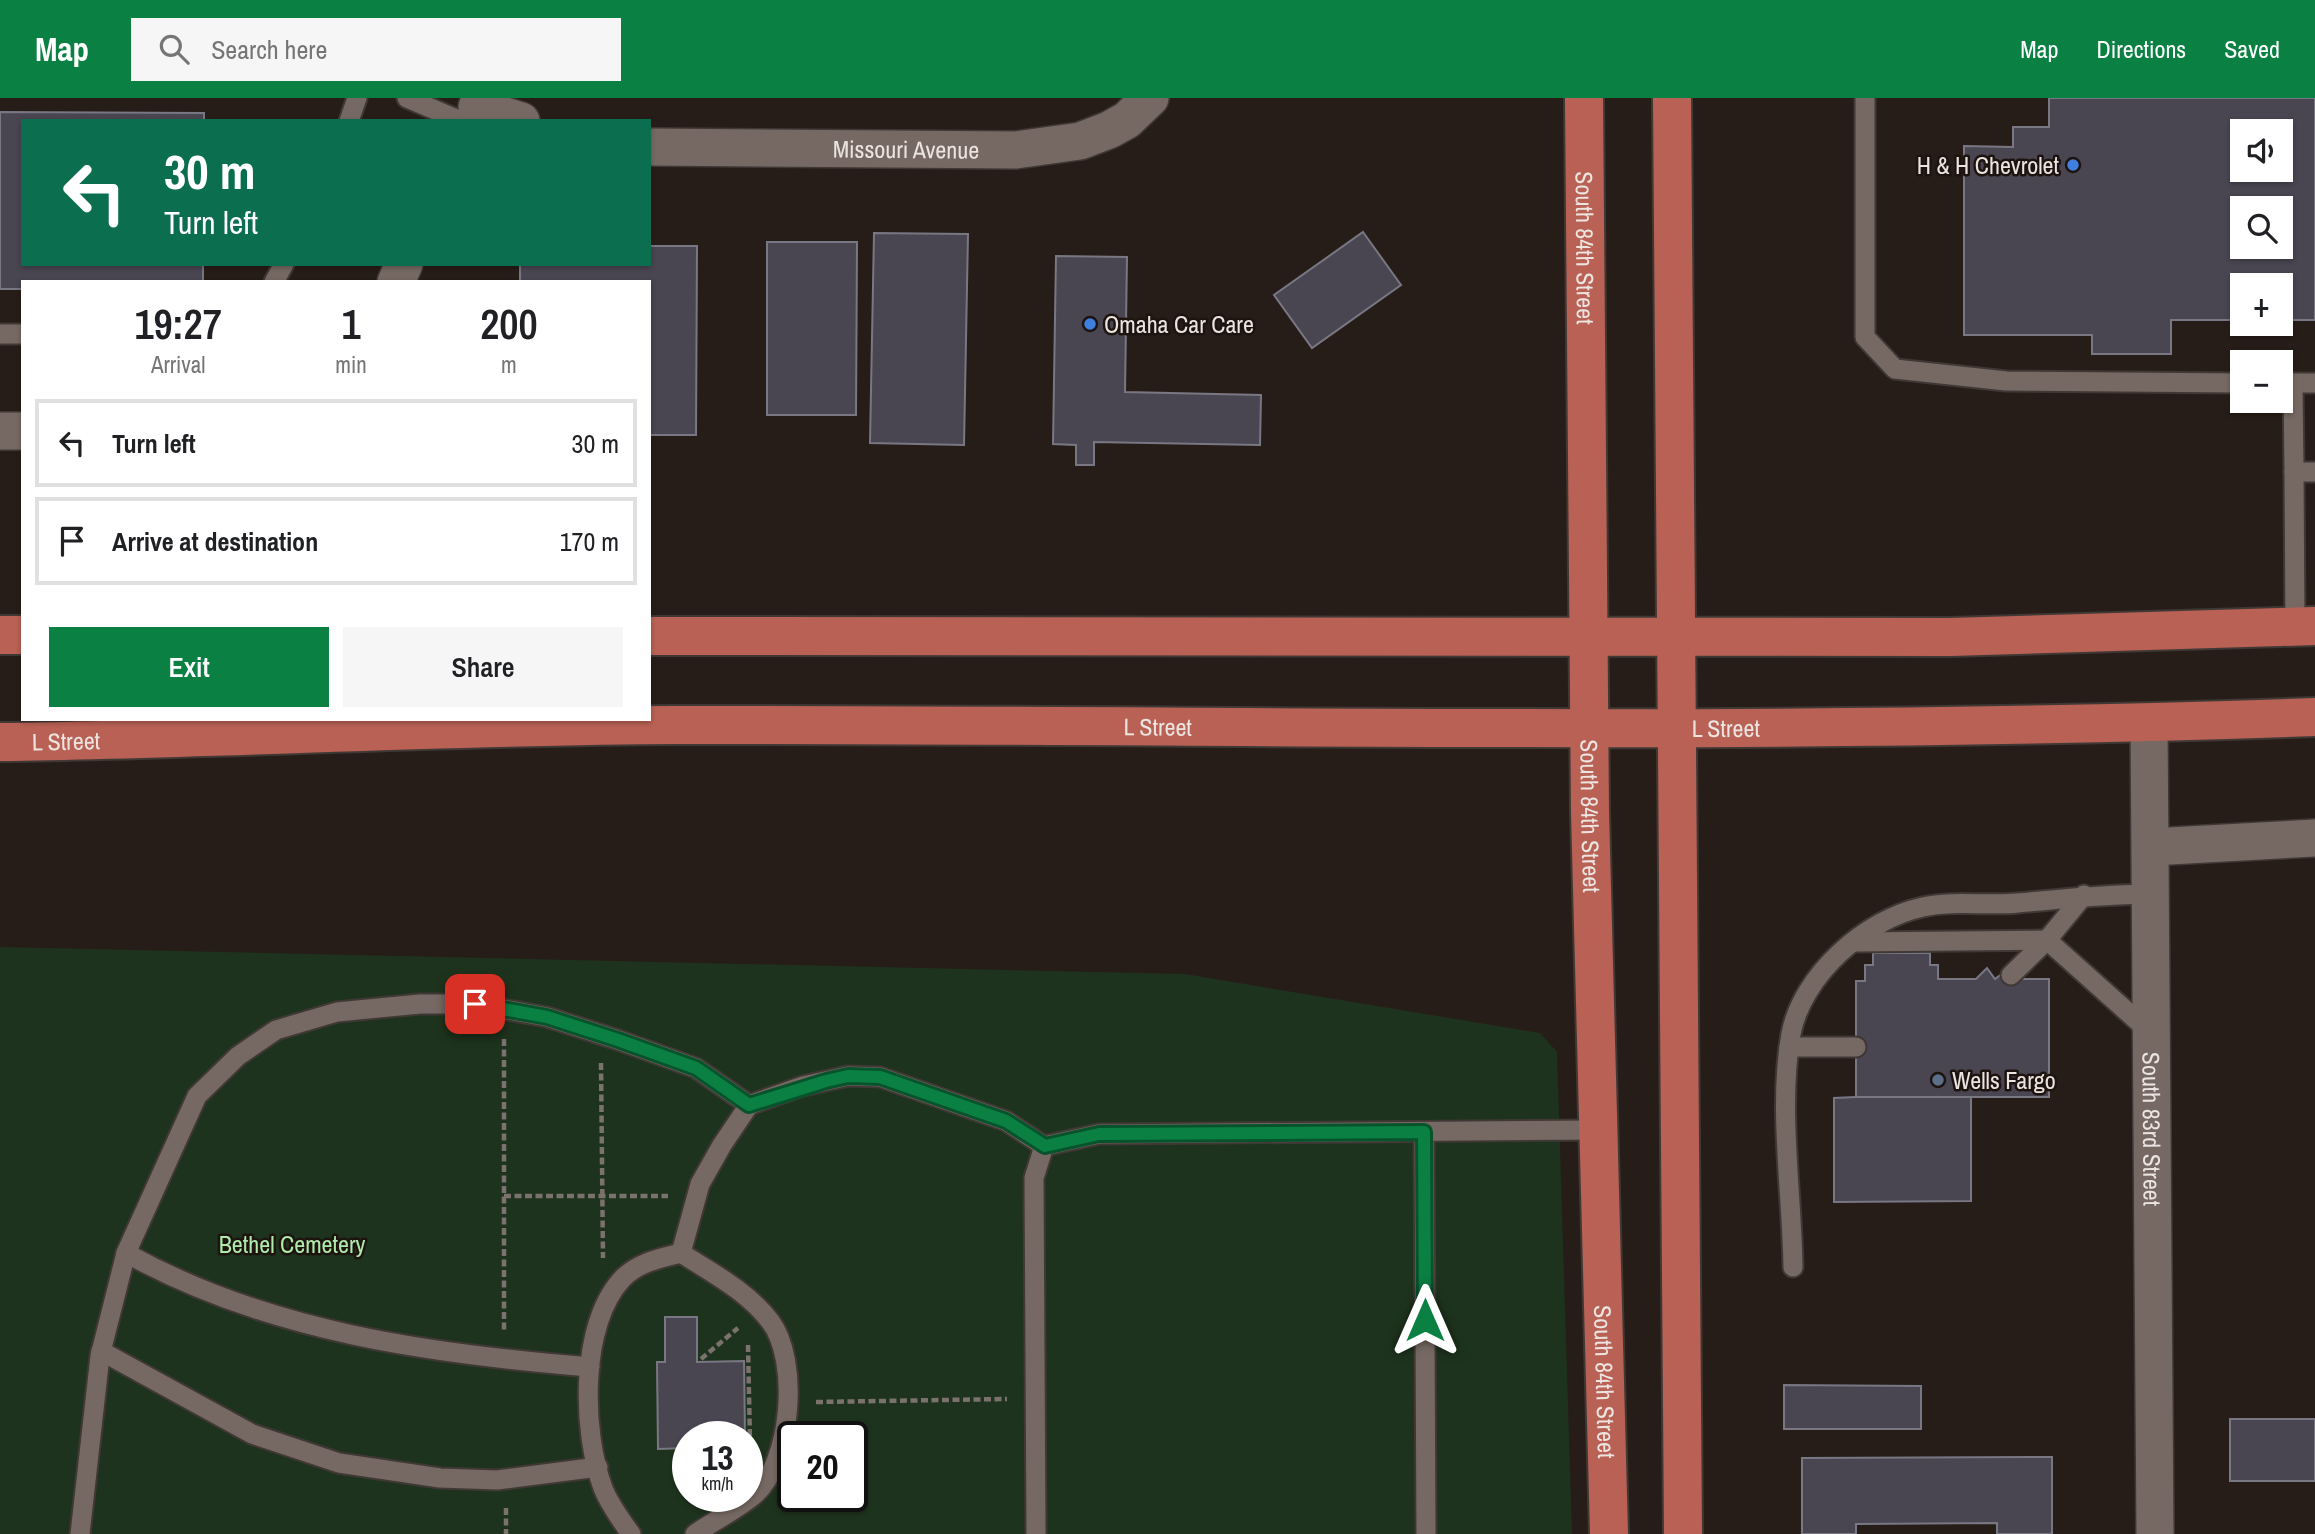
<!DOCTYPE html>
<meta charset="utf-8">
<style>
body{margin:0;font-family:"Archivo Narrow",sans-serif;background:#f6f6f6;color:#202124;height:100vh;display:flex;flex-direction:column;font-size:26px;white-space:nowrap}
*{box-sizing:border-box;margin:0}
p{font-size:23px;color:#757577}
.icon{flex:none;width:38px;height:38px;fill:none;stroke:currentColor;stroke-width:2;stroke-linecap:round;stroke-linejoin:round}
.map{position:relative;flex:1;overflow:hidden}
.sheet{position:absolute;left:21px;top:182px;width:630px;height:441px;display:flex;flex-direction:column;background:#fff;border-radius:0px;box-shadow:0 2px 5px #0004}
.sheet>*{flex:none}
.banner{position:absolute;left:21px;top:21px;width:630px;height:147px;border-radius:0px;box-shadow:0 2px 5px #0004;background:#0b6e4f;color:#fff;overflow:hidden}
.buttons{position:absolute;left:2230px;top:21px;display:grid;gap:14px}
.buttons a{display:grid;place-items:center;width:63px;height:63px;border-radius:0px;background:#fff;box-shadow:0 2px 5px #0004;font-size:35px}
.speed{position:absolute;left:672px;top:1323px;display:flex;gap:14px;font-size:35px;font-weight:700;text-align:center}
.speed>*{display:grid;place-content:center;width:91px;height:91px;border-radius:50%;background:#fff;box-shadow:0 2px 5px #0004;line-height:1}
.speed small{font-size:18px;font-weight:400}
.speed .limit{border:4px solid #111;border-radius:10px;background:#fff;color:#111}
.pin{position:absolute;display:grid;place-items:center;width:60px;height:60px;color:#fff;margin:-30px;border-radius:14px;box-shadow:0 4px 10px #0006}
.me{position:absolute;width:77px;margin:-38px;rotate:0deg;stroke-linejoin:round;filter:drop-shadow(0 0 5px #0008)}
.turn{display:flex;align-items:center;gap:24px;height:147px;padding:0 28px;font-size:32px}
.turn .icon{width:91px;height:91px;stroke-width:2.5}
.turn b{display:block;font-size:49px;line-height:60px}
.eta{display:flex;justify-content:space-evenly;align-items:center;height:119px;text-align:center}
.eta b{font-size:42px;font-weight:600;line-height:49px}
.button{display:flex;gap:14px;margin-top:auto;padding:14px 28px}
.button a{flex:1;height:80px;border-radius:0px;background:#0b8043;color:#fff;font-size:28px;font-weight:600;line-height:80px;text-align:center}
.button a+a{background:#f6f6f6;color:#202124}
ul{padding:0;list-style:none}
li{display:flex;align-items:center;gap:21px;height:88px;margin:0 14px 10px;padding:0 14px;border:4px solid #e0e0e0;border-radius:0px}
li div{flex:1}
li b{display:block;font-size:26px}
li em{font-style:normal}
header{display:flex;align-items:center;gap:42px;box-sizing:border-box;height:98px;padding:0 35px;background:#0b8043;color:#fff}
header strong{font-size:33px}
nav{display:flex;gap:38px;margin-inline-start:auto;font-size:24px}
.search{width:490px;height:63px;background:#f6f6f6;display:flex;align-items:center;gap:18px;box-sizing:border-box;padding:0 24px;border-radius:0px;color:#757577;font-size:26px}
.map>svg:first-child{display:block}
.green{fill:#1e331d;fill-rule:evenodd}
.building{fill:#494652;stroke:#797783;stroke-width:2;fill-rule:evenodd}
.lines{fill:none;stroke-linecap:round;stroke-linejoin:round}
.lane-casing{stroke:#403835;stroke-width:23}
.street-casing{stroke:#403835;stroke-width:40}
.primary-casing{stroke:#403835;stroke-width:42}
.path{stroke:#7b726d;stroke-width:4.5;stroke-dasharray:7 3.5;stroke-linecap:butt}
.lane{stroke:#766963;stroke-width:19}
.street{stroke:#766963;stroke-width:37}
.primary{stroke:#b96154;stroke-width:38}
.route-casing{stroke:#07532c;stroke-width:18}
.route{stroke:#0b8043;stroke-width:12}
.shop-dot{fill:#3f7fe0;stroke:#1d140f;stroke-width:2.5}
.service-dot{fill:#5c6f8a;stroke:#1d140f;stroke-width:2.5}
.labels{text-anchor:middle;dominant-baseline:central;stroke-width:5;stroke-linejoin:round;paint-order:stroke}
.street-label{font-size:24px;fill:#ece4e1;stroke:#1d140f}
.poi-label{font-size:24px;fill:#ece4e1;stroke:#1d140f;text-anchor:start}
.park-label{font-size:24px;fill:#afeaab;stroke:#1d140f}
</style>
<header>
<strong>Map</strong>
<div class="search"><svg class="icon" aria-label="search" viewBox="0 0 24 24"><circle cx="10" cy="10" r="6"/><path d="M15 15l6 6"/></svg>Search here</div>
<nav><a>Map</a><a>Directions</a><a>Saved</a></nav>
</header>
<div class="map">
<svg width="2315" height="1436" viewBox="0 0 2315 1436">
<rect width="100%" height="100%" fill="#271d18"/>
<path class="green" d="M0 849 1185 876 1540 935 1557 954 1572 1436H0ZM688 1339H747V1398H688ZM793 1339H852V1398H793Z"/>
<g class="building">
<path d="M2049 0H2315V222H2280V187H2242V222H2171V256H2092V237H1964V48L2013 49V29H2049ZM2242 33H2280V72H2242ZM2242 110H2280V149H2242Z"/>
<path d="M0 14 204 15V23H23V166H203V184H23V191H0Z"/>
<path d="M1363 134 1401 187 1312 250 1274 197Z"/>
<path d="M874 135 968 136 964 347 870 345Z"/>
<path d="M767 144H857L856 317H767Z"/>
<path d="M649 148H697L696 337H649V184H520V166H649Z"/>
<path d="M1056 158 1127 159 1125 294 1261 297 1260 347 1094 344V367H1076V347L1053 346Z"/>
<path d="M1873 855H1930V867H1938V881H1976L1987 870 1995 881 2007 872 2014 881H2049V999H1856V883H1865V867H1873Z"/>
<path d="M1856 999H1971V1103L1834 1104V1000Z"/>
<path d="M665 1219H697V1264L744 1263 745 1339H688V1350L658 1351 657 1264H665Z"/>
<path d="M1784 1287 1921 1288V1331H1784Z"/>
<rect x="2230" y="1321" width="85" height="62"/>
<path d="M2052 1359V1436H1997V1425L1856 1426V1436H1802V1360Z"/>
</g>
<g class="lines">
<g class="lane-casing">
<g id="lane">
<path d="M407 0 461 23"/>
<path d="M1865 0V239L1895 271 2006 283 2242 285"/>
<path d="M349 23 357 0"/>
<path d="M274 184 284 166"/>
<path d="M0 236H23"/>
<path d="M2281 285H2315"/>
<path d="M2293 285 2294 374"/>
<path d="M2295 529 2294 374H2315"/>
<path d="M1855 844 2047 842 2151 935"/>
<path d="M2011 877 2047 842 2084 797"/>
<path d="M1789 949H1856"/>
<path d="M1424 1034 1426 1436"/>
<path d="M126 1155C268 1234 431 1256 590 1269"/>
<path d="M1793 1169C1792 1095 1778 1008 1791 936 1802 877 1866 821 1923 809 1953 802 1987 808 2018 805 2063 801 2106 796 2151 796"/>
<path d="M101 1253 252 1336 339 1365 440 1380 497 1382 598 1369"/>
<path d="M80 1436 100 1258 126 1155 197 998 238 958 276 932 337 914 420 906H475L547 919 618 942 696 970 749 1007"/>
<path d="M631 1436C621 1422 609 1406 603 1390 582 1334 579 1226 623 1180 639 1164 661 1160 681 1155"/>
<path d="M695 1436C714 1423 736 1412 753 1398 792 1366 800 1262 770 1223 747 1193 712 1175 681 1155L700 1086 722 1047 749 1007 803 988 848 978 880 979 1006 1023 1044 1048 1099 1036 1599 1032"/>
<path d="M1036 1436 1034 1080 1044 1048"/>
</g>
</g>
<g class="street-casing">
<g id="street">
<path d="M477 9 521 23"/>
<path id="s1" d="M649 49 1016 52 1080 43 1109 32 1127 22 1150 0"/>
<path d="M396 184 404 166"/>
<path d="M0 333H23"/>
<path id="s2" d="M2149 625 2155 1436"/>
<path d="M2151 749 2315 740"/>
</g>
</g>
<g class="primary-casing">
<g id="primary">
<path id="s3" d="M1584 0 1590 714 1609 1436"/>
<path d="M1672 0 1683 1436"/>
<path d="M0 537H23"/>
<path d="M649 538 1950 539 2315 528"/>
<path id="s4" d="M0 644C225 641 450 628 675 627 1221 626 1768 639 2315 619"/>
</g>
</g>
<g class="path">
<path d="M504 941V1233"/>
<path d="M601 965 603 1160"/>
<path d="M504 1098H668"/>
<path d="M748 1247 750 1344"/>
<path d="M701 1261 738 1230"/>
<path d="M816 1304 1007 1301"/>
<path d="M506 1410V1436"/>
</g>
<use href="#lane" class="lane"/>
<use href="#street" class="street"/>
<use href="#primary" class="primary"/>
</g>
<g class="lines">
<g class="route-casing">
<path id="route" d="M475 906 547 919 618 942 696 970 749 1007 826 983 848 978 880 979 1006 1023 1045 1048 1099 1036 1424 1034 1425 1222"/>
</g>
<use href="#route" class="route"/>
</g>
<g class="shop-dot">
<circle cx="2073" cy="67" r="7"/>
<circle cx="1090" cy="226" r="7"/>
</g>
<circle class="service-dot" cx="1938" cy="982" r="7"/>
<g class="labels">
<g class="street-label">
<text stroke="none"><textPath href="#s1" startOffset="257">Missouri Avenue</textPath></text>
<text stroke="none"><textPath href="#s3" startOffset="150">South 84th Street</textPath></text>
<text stroke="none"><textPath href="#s4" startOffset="1158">L Street</textPath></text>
<text stroke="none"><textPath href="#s4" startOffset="1726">L Street</textPath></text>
<text stroke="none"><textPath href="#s4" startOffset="66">L Street</textPath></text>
<text stroke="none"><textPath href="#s3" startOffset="718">South 84th Street</textPath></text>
<text stroke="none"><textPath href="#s2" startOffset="406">South 83rd Street</textPath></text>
<text stroke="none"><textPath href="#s3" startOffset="1284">South 84th Street</textPath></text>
</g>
<g class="poi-label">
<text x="2059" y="67" text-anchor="end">H &amp; H Chevrolet</text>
<text x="1104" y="226">Omaha Car Care</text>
<text x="1952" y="982">Wells Fargo</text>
</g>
<g class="park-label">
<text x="292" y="1146">Bethel Cemetery</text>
</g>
</g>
</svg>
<div class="buttons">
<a><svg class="icon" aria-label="sound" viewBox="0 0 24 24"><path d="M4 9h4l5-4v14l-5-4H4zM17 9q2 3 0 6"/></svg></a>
<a><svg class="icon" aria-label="search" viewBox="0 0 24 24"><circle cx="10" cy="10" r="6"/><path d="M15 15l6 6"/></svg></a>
<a>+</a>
<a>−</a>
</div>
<div class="speed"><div>13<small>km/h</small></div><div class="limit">20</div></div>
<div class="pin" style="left:475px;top:906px;background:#d93025"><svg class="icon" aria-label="arrive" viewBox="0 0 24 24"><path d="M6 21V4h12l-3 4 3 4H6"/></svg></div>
<svg class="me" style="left:1425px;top:1222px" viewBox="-20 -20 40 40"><path d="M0-17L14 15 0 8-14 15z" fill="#0b8043" stroke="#fff" stroke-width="4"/></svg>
<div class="banner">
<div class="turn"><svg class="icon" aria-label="left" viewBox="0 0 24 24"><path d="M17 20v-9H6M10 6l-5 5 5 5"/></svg><div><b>30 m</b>Turn left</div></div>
</div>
<section class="sheet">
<div class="eta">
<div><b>19:27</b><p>Arrival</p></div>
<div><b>1</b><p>min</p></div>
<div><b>200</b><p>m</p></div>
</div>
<ul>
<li><svg class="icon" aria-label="left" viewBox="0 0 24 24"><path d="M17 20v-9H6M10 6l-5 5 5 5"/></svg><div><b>Turn left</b></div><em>30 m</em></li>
<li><svg class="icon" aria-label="arrive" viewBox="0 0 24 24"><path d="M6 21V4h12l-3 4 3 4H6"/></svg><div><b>Arrive at destination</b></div><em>170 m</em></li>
</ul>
<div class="button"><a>Exit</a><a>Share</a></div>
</section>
</div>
